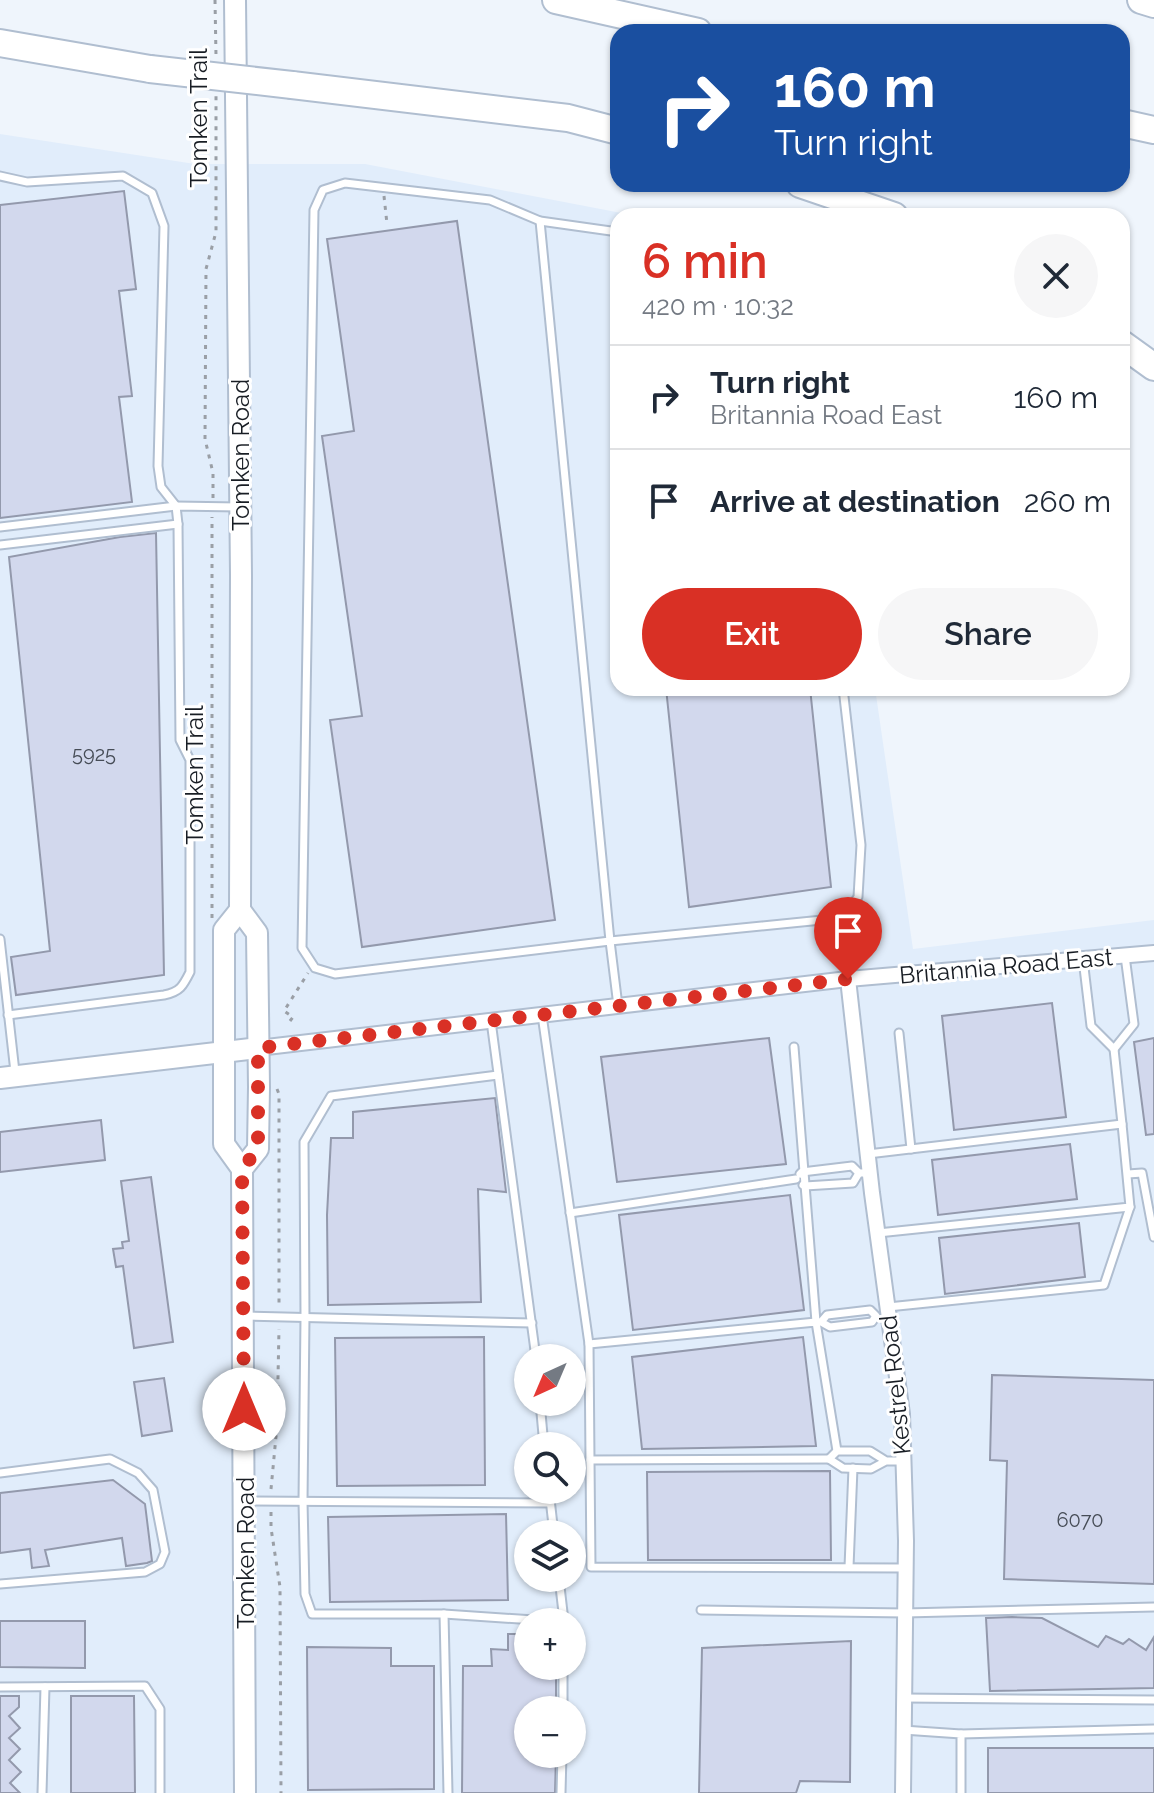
<!DOCTYPE html>
<meta charset="utf-8">
<style>
body{margin:0;font-family:Raleway,sans-serif;background:#f6f6f7;color:#1f2937;height:100vh;display:flex;flex-direction:column;font-size:30px;white-space:nowrap}
*{box-sizing:border-box;margin:0}
p{font-size:26px;color:#747a83}
.icon{flex:none;width:44px;height:44px;fill:none;stroke:currentColor;stroke-width:2;stroke-linecap:round;stroke-linejoin:round}
.map{position:relative;flex:1;overflow:hidden}
.details{position:absolute;left:610px;top:208px;width:520px;height:488px;display:flex;flex-direction:column;background:#fff;border-radius:24px;box-shadow:0 2px 6px #0004}
.details>*{flex:none}
.guide{position:absolute;left:610px;top:24px;width:520px;height:168px;border-radius:24px;box-shadow:0 2px 6px #0004;background:#1a4fa0;color:#fff;overflow:hidden}
.needle{width:52px;rotate:224deg}
.tools{position:absolute;left:514px;top:1344px;display:grid;gap:16px}
.tools a{display:grid;place-items:center;width:72px;height:72px;border-radius:50%;background:#fff;box-shadow:0 2px 6px #0004;font-size:40px}
.pin{position:absolute;display:grid;place-items:center;width:68px;height:68px;color:#fff;margin:-82px -34px;border-radius:50% 50% 50% 0;rotate:-45deg;box-shadow:0 0 8px #0007}
.pin .icon{rotate:45deg}
.me{position:absolute;width:88px;margin:-44px;rotate:0deg;stroke-linejoin:round;filter:drop-shadow(0 0 6px #0008)}
.turn{display:flex;align-items:center;gap:28px;height:168px;padding:0 32px;font-size:36px}
.turn .icon{width:104px;height:104px;stroke-width:2.5}
.turn b{display:block;font-size:56px;line-height:68px}
.round{display:grid;place-items:center;flex:none;width:84px;height:84px;border-radius:42px;background:#f6f6f7}
.summary{display:flex;align-items:center;justify-content:space-between;height:136px;padding:0 32px}
h1{font-size:48px;font-weight:600;line-height:60px;color:#d93025}
.cta{display:flex;gap:16px;margin-top:auto;padding:16px 32px}
.cta a{flex:1;height:92px;border-radius:48px;background:#d93025;color:#fff;font-size:32px;font-weight:600;line-height:92px;text-align:center}
.cta a+a{background:#f6f6f7;color:#1f2937}
ul{padding:0;list-style:none}
li{display:flex;align-items:center;gap:24px;height:104px;padding:0 32px;border-top:2px solid #e0e1e3}
li div{flex:1}
li b{display:block;font-size:30px}
li em{font-style:normal}
.map>svg:first-child{display:block}
.built{fill:#e1edfb;fill-rule:evenodd}
.building{fill:#d2d8ed;stroke:#9399ac;stroke-width:2}
.lines{fill:none;stroke-linecap:round;stroke-linejoin:round}
.lane-casing{stroke:#b0bed0;stroke-width:11}
.street-casing{stroke:#b0bed0;stroke-width:18}
.secondary-casing{stroke:#b0bed0;stroke-width:24}
.highway-casing{stroke:#b0bed0;stroke-width:30}
.path{stroke:#9a9fa6;stroke-width:3;stroke-dasharray:4 6;stroke-linecap:butt}
.lane{stroke:#fff;stroke-width:7}
.street{stroke:#fff;stroke-width:14}
.secondary{stroke:#fff;stroke-width:20}
.highway{stroke:#fff;stroke-width:26}
.highway-bridge-casing{stroke:#b0bed0;stroke-width:30;stroke-linecap:butt}
.highway-bridge{stroke:#fff;stroke-width:26}
.route{stroke:#d93025;stroke-width:14;stroke-dasharray:0 25.2}
.labels{text-anchor:middle;dominant-baseline:central;stroke-width:6;stroke-linejoin:round;paint-order:stroke}
.number-label{font-size:20px;fill:#464c56}
.street-label{font-size:24px;fill:#181d24;stroke:#fff}
</style>
<div class="map">
<svg width="1154" height="1793" viewBox="0 0 1154 1793">
<rect width="100%" height="100%" fill="#eff5fc"/>
<path class="built" d="M0 134 195 164H365L637 216H618V688H875L913 949 1154 920V1793H0ZM528 1358H572V1402H528ZM528 1446H572V1490H528ZM528 1534H572V1578H528ZM528 1622H572V1666H528ZM528 1710H572V1754H528Z"/>
<g class="building">
<path d="M124 191 136 289 119 291 132 396 119 397 132 502 0 518V205Z"/>
<path d="M457 221 555 920 362 947 330 720 362 716 322 436 354 431 327 239Z"/>
<path d="M156 533 164 975 16 995 11 957 50 951 9 557 120 537Z"/>
<path d="M666 688H810L831 887 689 907Z"/>
<path d="M1052 1003 1066 1117 954 1130 942 1016Z"/>
<path d="M769 1038 786 1164 617 1182 601 1057Z"/>
<path d="M1154 1038V1134L1146 1135 1134 1042Z"/>
<path d="M495 1098 506 1192 478 1189 481 1302 328 1305 327 1215 331 1138H353V1112Z"/>
<path d="M101 1120 105 1160 0 1172V1132Z"/>
<path d="M1070 1144 1077 1199 938 1215 932 1160Z"/>
<path d="M151 1177 173 1342 134 1348 123 1266 116 1267 113 1249 123 1248 122 1242 129 1241 121 1181Z"/>
<path d="M790 1195 804 1310 633 1330 619 1215Z"/>
<path d="M1079 1223 1085 1277 945 1294 939 1238Z"/>
<path d="M484 1337 485 1485 337 1486 335 1338Z"/>
<path d="M803 1337 816 1446 642 1449 632 1357Z"/>
<path d="M992 1375 1154 1380V1584L1004 1579 1007 1461 990 1460Z"/>
<path d="M164 1378 172 1431 142 1436 134 1382Z"/>
<path d="M830 1471 831 1560H648L647 1472Z"/>
<path d="M113 1480 145 1504 152 1561 147 1563 126 1566 122 1538 45 1550 49 1566 32 1568 30 1549 0 1553V1493Z"/>
<path d="M506 1514 508 1600 330 1602 328 1517Z"/>
<path d="M1012 1617 1042 1618 1098 1647 1106 1636 1123 1644 1129 1639 1146 1650 1154 1637V1688L990 1691 986 1618Z"/>
<path d="M0 1621H85V1668L0 1667Z"/>
<path d="M508 1634H526L528 1666H556V1710H528V1754H556L555 1793H462L463 1666H492L491 1649 508 1650Z"/>
<path d="M851 1641 850 1782 800 1781 796 1793H699L702 1648Z"/>
<path d="M307 1647 391 1648V1666H434V1789L308 1790Z"/>
<path d="M0 1696H19V1707L9 1716 20 1728 9 1738 20 1749 9 1760 21 1772 10 1783 20 1793H0Z"/>
<path d="M71 1696H134L135 1793H71Z"/>
<rect x="988" y="1748" width="166" height="45"/>
</g>
<g class="lines">
<g class="lane-casing">
<g id="lane">
<path d="M0 176 27 182 123 176 152 193 164 226 158 466 161 487 176 506 178 524 180 740 190 760V972C183 986 180 992 164 995L8 1015"/>
<path d="M540 221 610 941 842 918"/>
<path d="M0 527 176 506 238 507"/>
<path d="M0 545 178 524"/>
<path d="M843 688 861 845 858 897 842 918 848 979"/>
<path d="M0 939 15 1072"/>
<path d="M1083 959 1091 1026 1114 1049 1134 1024 1125 956"/>
<path d="M618 1006 610 941 335 974 315 968 302 948 314 210 323 190 345 183 490 200 540 221 618 232"/>
<path d="M542 1015 589 1344 590 1460"/>
<path d="M491 1021 536 1358"/>
<path d="M899 1033 911 1149"/>
<path d="M794 1047 816 1322H821L830 1327 872 1322 876 1316 870 1310 827 1315 821 1322"/>
<path d="M1114 1049 1122 1124"/>
<path d="M868 1154 1122 1124 1130 1207 878 1233"/>
<path d="M800 1174 802 1172 852 1166 859 1173H870"/>
<path d="M1128 1174 1142 1173 1154 1237"/>
<path d="M803 1185 805 1186 853 1183 859 1173"/>
<path d="M570 1213 796 1179"/>
<path d="M888 1307 1104 1285 1130 1207"/>
<path d="M246 1316 532 1323"/>
<path d="M589 1344 816 1322 837 1451"/>
<path d="M540 1402 544 1446"/>
<path d="M829 1459 590 1460 591 1567 905 1568"/>
<path d="M886 1461 870 1451H837L829 1459 843 1468 871 1469 886 1461H903"/>
<path d="M0 1473 110 1459 138 1473 153 1490 165 1552 160 1564 145 1572 0 1584"/>
<path d="M549 1490 554 1534"/>
<path d="M245 1501 550 1503"/>
<path d="M849 1567 853 1468"/>
<path d="M559 1578 564 1621"/>
<path d="M701 1610 905 1613 1154 1607"/>
<path d="M444 1614 564 1622"/>
<path d="M0 1687 145 1686 160 1709V1793"/>
<path d="M904 1698 1154 1700"/>
<path d="M563 1710V1666"/>
<path d="M903 1730 961 1734V1793"/>
<path d="M961 1734 1154 1729"/>
<path d="M42 1793 45 1687"/>
<path d="M448 1793 444 1614H312L305 1594 303 1501 305 1317 304 1142 331 1096 498 1075"/>
<path d="M561 1793 562 1754"/>
</g>
</g>
<g class="street-casing">
<g id="street">
<path d="M848 979 872 1193 902 1414 906 1541 903 1793"/>
<path d="M258 1048 848 979 1154 953"/>
</g>
</g>
<g class="secondary-casing">
<g id="secondary">
<path d="M235 0 241 575 240 910 257 933 259 1087 258 1149 242 1169"/>
<path d="M240 910 224 930V1144L242 1169 245 1793"/>
<path d="M0 1078 258 1048"/>
</g>
</g>
<g class="highway-casing">
<g id="highway">
<path d="M556 0 698 32"/>
<path d="M1141 0 1154 4"/>
<path d="M0 43 150 69"/>
<path d="M292 85 568 118 618 131"/>
<path d="M1122 123 1154 130"/>
<path d="M800 184 894 216"/>
<path d="M1122 344 1154 367"/>
</g>
</g>
<g class="path">
<path d="M215 0 216 56"/>
<path d="M384 196 387 224"/>
<path d="M213 498V473L205 439 206 269 216 232V96"/>
<path d="M212 918V517"/>
<path d="M290 1021 293 1017 284 1011 308 973"/>
<path d="M277 1089 279 1094V1305"/>
<path d="M271 1489 277 1426 279 1329"/>
<path d="M271 1512V1528L280 1587 281 1793"/>
</g>
<use href="#lane" class="lane"/>
<use href="#street" class="street"/>
<use href="#secondary" class="secondary"/>
<use href="#highway" class="highway"/>
<g class="highway-bridge-casing">
<path id="highway-bridge" d="M150 69 292 85"/>
</g>
<use href="#highway-bridge" class="highway-bridge"/>
</g>
<g class="lines">
<path class="route" d="M244 1409 242 1169 258 1149V1048L848 979"/>
</g>
<g class="labels">
<g class="number-label">
<text x="94" y="754">5925</text>
<text x="1080" y="1520">6070</text>
</g>
<g class="street-label">
<text transform="translate(198 118) rotate(-90)">Tomken Trail</text>
<text transform="translate(240 455) rotate(-90)">Tomken Road</text>
<text transform="translate(194 775) rotate(-90)">Tomken Trail</text>
<text transform="translate(1006 966) rotate(-5)">Britannia Road East</text>
<text transform="translate(895 1385) rotate(-96)">Kestrel Road</text>
<text transform="translate(245 1553) rotate(-90)">Tomken Road</text>
</g>
</g>
</svg>
<div class="tools">
<a><svg class="needle" viewBox="-14 -14 28 28"><path d="M0-13l5 13h-10z" fill="#e53935"/><path d="M0 13l5-13h-10z" fill="#747a83"/></svg></a>
<a><svg class="icon" aria-label="search" viewBox="0 0 24 24"><circle cx="10" cy="10" r="6"/><path d="M15 15l6 6"/></svg></a>
<a><svg class="icon" aria-label="layers" viewBox="0 0 24 24"><path d="M12 4l9 5-9 5-9-5zM3 14l9 5 9-5"/></svg></a>
<a>+</a>
<a>−</a>
</div>
<div class="pin" style="left:848px;top:979px;background:#d93025"><svg class="icon" aria-label="arrive" viewBox="0 0 24 24"><path d="M6 21V4h12l-3 4 3 4H6"/></svg></div>
<svg class="me" style="left:244px;top:1409px" viewBox="-20 -20 40 40"><circle r="19" fill="#fff"/><path d="M0-13L10 11 0 6-10 11z" fill="#d93025"/></svg>
<div class="guide">
<div class="turn"><svg class="icon" aria-label="right" viewBox="0 0 24 24"><path d="M7 20v-9h11M14 6l5 5-5 5"/></svg><div><b>160 m</b>Turn right</div></div>
</div>
<section class="details">
<div class="summary"><div><h1>6 min</h1><p>420 m · 10:32</p></div><a class="round"><svg class="icon" aria-label="close" viewBox="0 0 24 24"><path d="M6 6l12 12M18 6L6 18"/></svg></a></div>
<ul>
<li><svg class="icon" aria-label="right" viewBox="0 0 24 24"><path d="M7 20v-9h11M14 6l5 5-5 5"/></svg><div><b>Turn right</b><p>Britannia Road East</p></div><em>160 m</em></li>
<li><svg class="icon" aria-label="arrive" viewBox="0 0 24 24"><path d="M6 21V4h12l-3 4 3 4H6"/></svg><div><b>Arrive at destination</b></div><em>260 m</em></li>
</ul>
<div class="cta"><a>Exit</a><a>Share</a></div>
</section>
</div>
